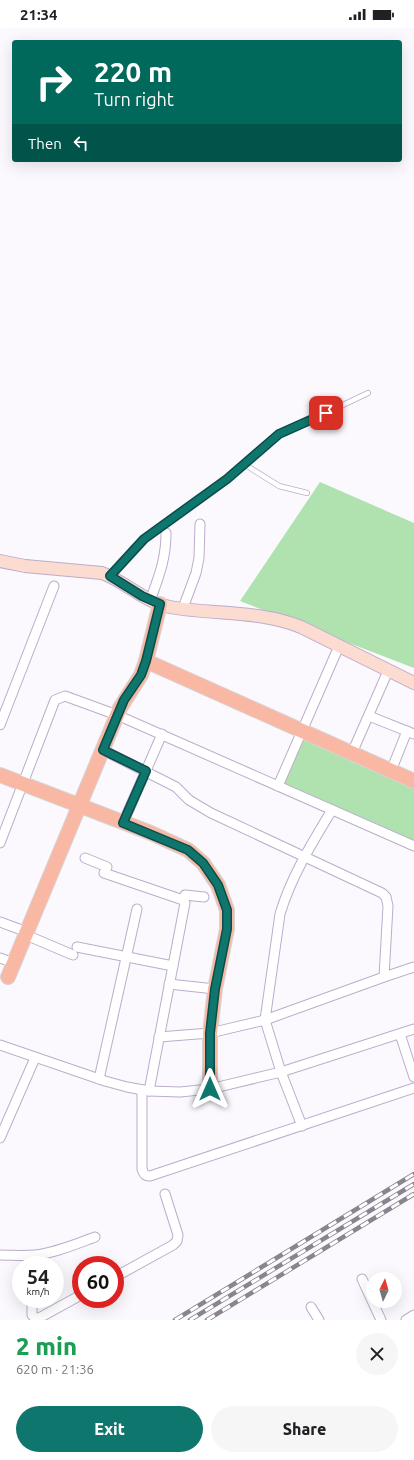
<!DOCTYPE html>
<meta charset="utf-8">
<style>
body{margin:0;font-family:Ubuntu,sans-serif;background:#f6f6f6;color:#202124;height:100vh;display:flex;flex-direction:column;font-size:15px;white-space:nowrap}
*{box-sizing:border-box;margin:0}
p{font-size:13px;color:#757577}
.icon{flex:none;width:22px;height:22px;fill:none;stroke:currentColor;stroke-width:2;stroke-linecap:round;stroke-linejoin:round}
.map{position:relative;height:1292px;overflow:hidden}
.side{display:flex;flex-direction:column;background:#fff;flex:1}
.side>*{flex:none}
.banner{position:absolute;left:12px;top:12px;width:390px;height:122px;border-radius:4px;box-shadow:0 4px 16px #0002;background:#00695c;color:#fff;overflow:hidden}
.needle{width:26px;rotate:5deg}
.tools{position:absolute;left:366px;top:1244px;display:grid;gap:8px}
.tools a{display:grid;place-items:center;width:36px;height:36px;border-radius:50%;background:#fff;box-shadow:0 4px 16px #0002;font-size:20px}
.speed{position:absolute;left:12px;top:1228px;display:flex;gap:8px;font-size:20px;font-weight:700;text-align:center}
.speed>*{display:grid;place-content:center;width:52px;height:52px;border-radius:50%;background:#fff;box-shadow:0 4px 16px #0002;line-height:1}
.speed small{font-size:10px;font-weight:400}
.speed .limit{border:6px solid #d22;background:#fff;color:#111}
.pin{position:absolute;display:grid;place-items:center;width:34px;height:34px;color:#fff;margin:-17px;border-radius:8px;box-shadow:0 2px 6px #0006}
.me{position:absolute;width:44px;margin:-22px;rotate:0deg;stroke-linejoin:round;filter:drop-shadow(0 0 3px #0008)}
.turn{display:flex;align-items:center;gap:14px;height:84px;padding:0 16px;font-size:18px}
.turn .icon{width:52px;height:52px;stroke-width:2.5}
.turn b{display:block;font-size:28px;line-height:34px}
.then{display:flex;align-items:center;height:38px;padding:0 16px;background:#0003;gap:8px;font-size:15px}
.round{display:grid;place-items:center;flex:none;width:42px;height:42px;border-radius:21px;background:#f6f6f6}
.summary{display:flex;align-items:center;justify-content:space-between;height:68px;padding:0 16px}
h1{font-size:24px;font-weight:800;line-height:30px;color:#1e9e55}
.button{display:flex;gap:8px;margin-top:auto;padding:8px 16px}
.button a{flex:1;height:46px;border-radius:24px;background:#0f766e;color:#fff;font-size:16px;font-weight:800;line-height:46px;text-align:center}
.button a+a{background:#f6f6f6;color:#202124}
.status{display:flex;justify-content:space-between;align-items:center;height:28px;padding:0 20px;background:#fff;direction:ltr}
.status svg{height:11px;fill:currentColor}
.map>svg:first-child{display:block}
.green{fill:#b0e2af}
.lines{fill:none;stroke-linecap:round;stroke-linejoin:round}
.lane-casing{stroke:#bcadcb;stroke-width:6}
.street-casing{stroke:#bcadcb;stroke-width:11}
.secondary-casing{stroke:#bcadcb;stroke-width:14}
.primary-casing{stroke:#d6d5d7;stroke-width:16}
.lane{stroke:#fff;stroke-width:4.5}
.street{stroke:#fff;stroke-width:9}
.secondary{stroke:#fcdbd1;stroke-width:12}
.primary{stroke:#f9b8a4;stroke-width:14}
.rail-casing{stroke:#89848e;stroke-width:4.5}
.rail{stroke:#fff;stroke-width:3;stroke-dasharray:9;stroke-linecap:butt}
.route-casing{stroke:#0a4d48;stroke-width:10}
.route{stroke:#0f766e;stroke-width:7}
</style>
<div class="status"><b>21:34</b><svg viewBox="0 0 49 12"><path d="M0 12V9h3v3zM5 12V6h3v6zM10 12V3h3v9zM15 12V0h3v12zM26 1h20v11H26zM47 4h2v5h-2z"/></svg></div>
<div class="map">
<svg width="414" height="1292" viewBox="0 0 414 1292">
<rect width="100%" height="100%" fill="#fbf8fe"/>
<g class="green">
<path d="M320 454 414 495V640L240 573Z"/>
<path d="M302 703 414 753V818L278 758Z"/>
</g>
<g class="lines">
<g class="lane-casing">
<g id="lane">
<path d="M244 436 279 458 307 465"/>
<path d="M110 548 144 511 227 451 279 406 297 399 368 365"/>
</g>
</g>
<g class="street-casing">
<g id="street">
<path d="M150 573C159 548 166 531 166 505"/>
<path d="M183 580 196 545 199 530 200 496"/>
<path d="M369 688 414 706"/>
<path d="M0 697 54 558"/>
<path d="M103 722 176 759 189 772 211 785 382 865 386 869 388 878 384 949"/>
<path d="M352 725 388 643"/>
<path d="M391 743 407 703"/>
<path d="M278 758 339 618"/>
<path d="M123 795 162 706"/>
<path d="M0 815 55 672 65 668 117 687 414 818"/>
<path d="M85 830 107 839"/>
<path d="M104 845 183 872 185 875 149 1063"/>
<path d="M183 872 185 867 204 869"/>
<path d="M0 894 27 904"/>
<path d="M26 907 73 927"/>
<path d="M77 919 173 938"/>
<path d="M0 930 14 935"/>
<path d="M169 956 215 961"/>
<path d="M400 1006 414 1049"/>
<path d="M159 1009 210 1005 265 992 384 949 414 939"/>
<path d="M0 1017 105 1053 127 1059 149 1063 180 1064 210 1061 281 1044 414 1001"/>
<path d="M99 1051 137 881"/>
<path d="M142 1062V1141C144 1146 144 1148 150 1148L414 1060"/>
<path d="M302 1098 281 1044 265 992 280 886C291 849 312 815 332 782"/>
<path d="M0 1110 35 1030"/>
<path d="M0 1227C12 1227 23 1228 35 1227 55 1225 76 1216 95 1209"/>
<path d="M115 1249 173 1217 177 1213 178 1207 165 1166"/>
<path d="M362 1251 381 1292"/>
<path d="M32 1271V1287L35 1290H39L81 1267"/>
<path d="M311 1279 319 1292"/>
<path d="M406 1292 414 1287"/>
</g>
</g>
<g class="secondary-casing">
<path id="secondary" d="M0 533 25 538 102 545C126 554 144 574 170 579 214 587 259 582 301 599L414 655"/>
</g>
<g class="primary-casing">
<g id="primary">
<path d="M146 633 414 753"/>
<path d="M0 747 151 805 188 822 203 835 218 857 227 882V901L215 961 210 1005V1061"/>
<path d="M8 949 120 680 141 647 146 633 160 576"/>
</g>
</g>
<use href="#lane" class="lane"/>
<use href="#street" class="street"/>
<use href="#secondary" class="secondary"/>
<use href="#primary" class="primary"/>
<g class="rail-casing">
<g id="rail">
<path d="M175 1292 414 1146"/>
<path d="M190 1292 414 1156"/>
<path d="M207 1292 414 1166"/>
</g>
</g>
<use href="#rail" class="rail"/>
</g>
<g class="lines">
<g class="route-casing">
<path id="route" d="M210 1061V1005L215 961 227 901V882L218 857 203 835 188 822 123 795 146 743 103 722 124 672 141 647 146 633 160 576 142 568 110 548 144 511 227 451 279 406 326 385"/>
</g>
<use href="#route" class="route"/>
</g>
</svg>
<div class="tools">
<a><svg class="needle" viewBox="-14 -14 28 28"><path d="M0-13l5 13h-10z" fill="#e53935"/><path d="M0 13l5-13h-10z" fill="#757577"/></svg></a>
</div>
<div class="speed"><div>54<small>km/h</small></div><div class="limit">60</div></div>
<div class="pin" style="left:326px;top:385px;background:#d93025"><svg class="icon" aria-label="arrive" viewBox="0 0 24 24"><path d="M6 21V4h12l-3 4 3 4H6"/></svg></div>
<svg class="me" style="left:210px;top:1061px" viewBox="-20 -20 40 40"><path d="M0-17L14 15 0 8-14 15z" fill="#0f766e" stroke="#fff" stroke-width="4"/></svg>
<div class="banner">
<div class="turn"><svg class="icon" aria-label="right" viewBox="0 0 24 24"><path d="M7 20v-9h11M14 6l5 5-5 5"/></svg><div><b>220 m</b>Turn right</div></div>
<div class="then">Then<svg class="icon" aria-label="left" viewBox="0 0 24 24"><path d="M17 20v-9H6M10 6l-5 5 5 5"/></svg></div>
</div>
</div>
<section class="side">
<div class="summary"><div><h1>2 min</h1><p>620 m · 21:36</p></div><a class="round"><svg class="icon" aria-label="close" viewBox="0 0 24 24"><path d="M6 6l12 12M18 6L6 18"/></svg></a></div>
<div class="button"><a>Exit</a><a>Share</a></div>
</section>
